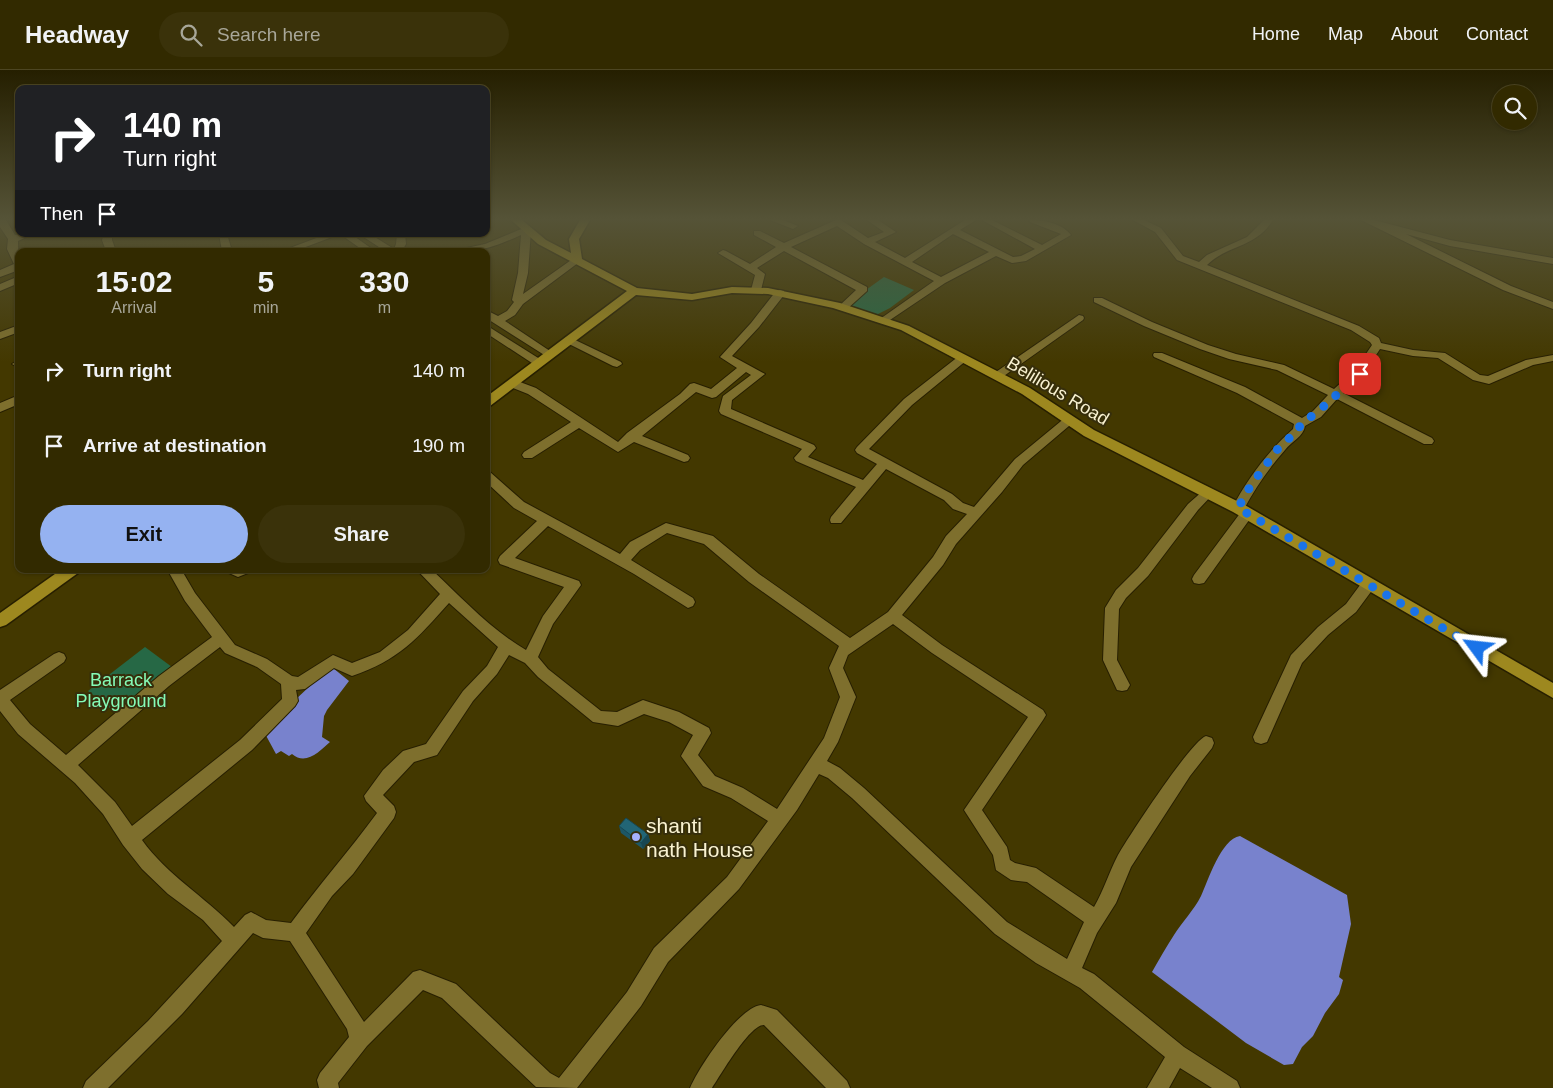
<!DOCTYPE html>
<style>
body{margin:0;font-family:Arial,sans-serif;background:#3a320a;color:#f1f3f6;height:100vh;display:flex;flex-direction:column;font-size:19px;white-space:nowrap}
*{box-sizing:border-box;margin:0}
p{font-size:16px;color:#a8a799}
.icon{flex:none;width:28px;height:28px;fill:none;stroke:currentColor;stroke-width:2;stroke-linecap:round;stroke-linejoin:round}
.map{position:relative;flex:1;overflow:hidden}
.drawer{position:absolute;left:15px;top:178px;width:475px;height:325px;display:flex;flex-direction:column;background:#322a00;border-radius:10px;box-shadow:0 1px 4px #0004,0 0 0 1px #4d4622}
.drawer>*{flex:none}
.banner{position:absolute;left:15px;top:15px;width:475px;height:152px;border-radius:10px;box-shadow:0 1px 4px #0004,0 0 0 1px #4d4622;background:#202124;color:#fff;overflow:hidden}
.buttons{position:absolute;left:1492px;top:15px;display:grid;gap:10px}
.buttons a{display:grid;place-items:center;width:45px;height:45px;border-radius:50%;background:#322a00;box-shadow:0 1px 4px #0004,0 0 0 1px #4d4622;font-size:25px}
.pin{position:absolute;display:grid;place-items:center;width:42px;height:42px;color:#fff;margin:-21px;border-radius:10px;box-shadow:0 2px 8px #0006}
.me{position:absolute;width:55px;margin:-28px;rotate:300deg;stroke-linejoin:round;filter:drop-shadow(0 0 4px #0008)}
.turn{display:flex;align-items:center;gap:18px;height:105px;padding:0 25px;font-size:22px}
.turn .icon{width:65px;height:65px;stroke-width:2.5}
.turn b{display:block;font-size:35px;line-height:42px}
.then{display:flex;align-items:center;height:48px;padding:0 25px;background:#0003;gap:10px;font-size:19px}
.eta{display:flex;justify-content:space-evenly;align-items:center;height:85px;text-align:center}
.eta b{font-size:30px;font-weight:700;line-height:35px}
.button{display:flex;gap:10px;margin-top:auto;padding:10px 25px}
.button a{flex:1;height:58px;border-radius:30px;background:#95b2f1;color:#111;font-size:20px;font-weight:700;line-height:58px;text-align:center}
.button a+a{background:#3a320a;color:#f1f3f6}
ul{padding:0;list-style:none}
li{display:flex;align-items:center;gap:15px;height:75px;padding:0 25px}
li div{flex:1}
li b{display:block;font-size:19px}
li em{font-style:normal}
header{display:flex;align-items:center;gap:30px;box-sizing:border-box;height:70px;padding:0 25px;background:#322a00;border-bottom:1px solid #4d4622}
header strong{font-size:24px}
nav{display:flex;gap:28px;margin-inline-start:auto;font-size:18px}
.search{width:350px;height:45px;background:#3a320a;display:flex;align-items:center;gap:12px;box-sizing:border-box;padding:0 18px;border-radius:28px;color:#a8a799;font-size:19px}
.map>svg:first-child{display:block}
.green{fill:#266845}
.water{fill:#7882cd}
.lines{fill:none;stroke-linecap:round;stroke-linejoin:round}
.minor-casing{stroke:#271f00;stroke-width:2}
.major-casing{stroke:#271f00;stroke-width:3}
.minor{fill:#7e6f2d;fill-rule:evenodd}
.major{fill:#9d881f;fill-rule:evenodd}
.wall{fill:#1d5765}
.shaded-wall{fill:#184752}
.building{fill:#226575;stroke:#184752}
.route{stroke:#1a73e8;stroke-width:9;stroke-dasharray:0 16.2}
.poi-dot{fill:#a5b1fc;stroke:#362e0b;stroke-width:2}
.labels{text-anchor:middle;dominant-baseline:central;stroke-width:4;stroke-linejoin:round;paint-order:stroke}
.street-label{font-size:18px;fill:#f9f2d1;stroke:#362e0b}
.park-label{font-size:18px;fill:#85fbb7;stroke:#362e0b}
.near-poi-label{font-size:21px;fill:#f9f2d1;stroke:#362e0b;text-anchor:start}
</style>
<header>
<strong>Headway</strong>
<div class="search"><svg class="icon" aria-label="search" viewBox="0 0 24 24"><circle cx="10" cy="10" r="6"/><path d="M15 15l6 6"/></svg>Search here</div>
<nav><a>Home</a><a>Map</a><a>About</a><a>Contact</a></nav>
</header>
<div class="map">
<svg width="1553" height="1018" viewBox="0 0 1553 1018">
<rect width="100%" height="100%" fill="#433800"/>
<g class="green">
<path d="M884 207 914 220 890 238 874 246 845 235Z"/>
<path d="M145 577 176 600 120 646 88 621Z"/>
</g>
<g class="water">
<path d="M333 598 349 611 327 640 324 646 322 667 330 672C320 681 306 696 292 684L289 686 281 681 276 684 263 660 326 601Z"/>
<path d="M1240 766 1347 825 1351 854 1339 907 1343 910 1339 924 1325 943 1313 966 1302 977 1293 994 1284 995 1246 973 1152 902C1159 890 1166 877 1174 865 1182 852 1194 840 1201 826 1208 811 1221 769 1240 766Z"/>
</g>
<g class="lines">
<g class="minor-casing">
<g id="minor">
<path d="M0 150H6L15 165 33 164 18 171 19 200 0 207V200L14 194 7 179 8 169 0 157Z"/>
<path d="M770 150H783L798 156 793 159Z"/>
<path d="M836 150H841L868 168 884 162 867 150H878L896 162 875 172 905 188 965 150H976L960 160 1013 187 1021 186 1035 179 982 150H992L1042 175 1061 164 1030 152 1029 150C1043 150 1062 153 1071 165L1026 191 1012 193 996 186 945 213 884 254 879 251 880 249 934 211 864 174 837 156 791 177 867 217V221L847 239 843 240 838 237 856 220 784 181 757 198 765 204 761 220 756 223 751 220 755 205 718 183 723 180 726 181 750 194 776 177 754 165V161H760L784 173ZM953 164 989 182 941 207 912 192Z"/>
<path d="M1133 150H1144L1161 158 1183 186 1199 192 1207 185 1247 167 1264 150H1273C1256 178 1227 175 1207 195L1359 256 1379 268 1381 273 1413 280 1445 283 1480 305 1488 306 1526 290 1553 285V291L1533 295 1489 314 1473 310 1438 288 1413 286 1380 279 1363 305 1343 323 1432 368 1434 371 1432 374H1424L1337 329 1321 347 1305 356C1304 366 1291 372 1285 380 1269 398 1255 418 1244 439L1252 440 1253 443 1252 446 1204 513 1199 514 1194 513 1192 509 1194 505 1241 442 1233 441 1232 438C1248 408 1268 381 1293 359L1294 354 1237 323 1154 287 1153 285 1154 283H1162L1245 317 1302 348 1313 341 1328 325 1277 300 1229 289 1200 279 1144 256 1094 232V228H1102L1152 252 1208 275 1236 284 1284 295 1334 319 1355 300 1372 275 1370 272 1351 260 1177 190 1155 162Z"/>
<path d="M1361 150H1374L1450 170 1553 188V194L1450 176 1406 164 1511 216 1553 232V239L1503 220Z"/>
<path d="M526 157 531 160 528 203 523 224 574 188H580L582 190 523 234 515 245 505 251 553 283 554 285 553 287 549 288 486 248V240L498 246 507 241 514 232 512 230 518 203 521 165C501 174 483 182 460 181L462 179 485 174Z"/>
<path d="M104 164H112V170L116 181H106L102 170Z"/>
<path d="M219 164H227L232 181H222Z"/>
<path d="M327 164H340L295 181H282Z"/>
<path d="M340 164H351L375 181H364Z"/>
<path d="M359 164H370L394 179 396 174 397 164H405L406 174 402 181H385Z"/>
<path d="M19 206V213L0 221V214Z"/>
<path d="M780 220 784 221V225L759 257 732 286 765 304 732 330 731 339 814 375 816 378 808 387 863 410 877 394 857 383 855 380 857 377 904 329 959 286 963 285 968 288 967 290 912 335 869 379 952 424 963 433 974 437 1015 389 1066 347 1070 346 1076 350 1023 395 1002 422 956 474 943 495 902 545 942 575 1043 640 1046 645 1043 650 982 740 1007 777 1010 790 1015 793 1036 798 1094 837C1104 820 1109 802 1118 785 1129 766 1191 671 1206 666L1212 668 1214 673 1212 678 1190 706 1131 797 1116 833 1097 863 1082 898 1094 904 1184 977 1237 1011 1240 1018H1212L1180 998 1169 1018H1147L1165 987 1080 918 1036 893 995 864 852 728 828 708 819 704 797 740 739 819 668 892 641 936 577 1018 536 1017 442 928 423 920 367 976 338 1013 339 1018H319L317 1010 320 1003 349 967 347 959 290 871 263 868 253 863 182 944 108 1018H83L86 1011 148 951 222 871 203 850 168 824 142 799 123 775 103 744 75 713 18 664 0 641V620L54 584 59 582 64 584 66 588 64 592 10 630 30 654 66 685 159 606 212 567 185 531 167 499H181L195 523 235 575 267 589 292 606 298 607 333 585 352 593 380 582 408 560 440 524 416 499H431C461 527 490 559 526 580L543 546 564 517 500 494 498 490 500 486 537 451 514 438 486 412V401L490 402 524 432 620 484 630 472 666 453 713 466 759 504 850 568 888 542 933 487 946 466 967 444 953 439 944 430 886 399 841 453H831L830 450 831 447 856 417 796 391 794 388 802 379 721 344 719 341 723 326 751 305 746 302 716 327 712 328 696 322 642 366 688 385 690 388 688 391 684 392 634 372 618 382 579 358 532 388H524L522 385 524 382 571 352 528 324 508 316 506 313 512 309 536 318 618 372 627 363 680 324 690 314 694 313 711 319 737 298 720 287 751 253 776 221ZM548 456 634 504 688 538 693 536 695 532 693 528 631 490 640 480 667 463 704 474 749 512 839 576 829 598 840 627 824 668 777 739 743 718 715 706 698 685 711 663 709 658 679 642 643 630 617 642 601 641 548 599 538 587 553 554 581 515 579 511 515 488ZM449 533 498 577 487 596 463 621 426 674 403 681 383 700 364 726 366 731 377 743C349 781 319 815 291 853L266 850 251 842 245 845 234 857C204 826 167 805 142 770L252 680 295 636 298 631 296 620 305 619 334 598 352 606C399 590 417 569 449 533ZM893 554 932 583 1028 647 964 740 993 785 996 800 1011 810 1027 812 1084 852 1067 889 1007 852 864 718 840 698 827 691 838 672 856 627 843 598 848 585ZM220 577 225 583 257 597 281 614 282 629 240 670 132 756 115 732 78 695 169 616ZM509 585 525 593 538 607 593 652 618 656 644 644 669 652 693 665 681 686 703 716 731 728 768 751 727 807 654 878 627 922 559 1008 550 1003 456 914 420 900 413 902 364 952 306 863 332 826 353 804 394 748 396 742 394 736 383 725 414 692 437 685 473 631 497 604Z"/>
<path d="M1079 245 1083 246 1084 248 1083 250 1001 308H993L991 306 993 304Z"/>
<path d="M19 255V262L0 269V262Z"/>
<path d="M486 255 543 291 544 293 543 295H535L486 263Z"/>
<path d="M569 267 621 292 622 294 617 297 613 296 565 272 564 270 565 268Z"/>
<path d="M17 291H19V298L12 294Z"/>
<path d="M19 325V334L0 342V333Z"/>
<path d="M1208 418 1212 420 1214 423 1198 440 1148 506 1126 528 1119 539 1117 590 1130 615 1127 620 1122 621 1117 620 1103 590 1105 538 1116 520 1138 498 1188 434 1204 420Z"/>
<path d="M227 499H250L248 503 238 507 229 503Z"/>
<path d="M1368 510 1373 511 1375 515 1373 519 1356 542 1328 565 1302 593 1267 672 1261 674 1255 672 1253 667 1291 585 1318 557 1346 534 1363 511Z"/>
<path d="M761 935 777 940 847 1011 850 1018H826L764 955C750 954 720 1006 712 1018H690C699 997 738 938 761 935Z"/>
</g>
</g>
<g class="major-casing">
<g id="major">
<path d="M511 150H522L546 170 571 183 569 169 580 150H590L579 169 582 189 637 218 692 224 732 217 768 218 840 233 909 256 1030 318 1094 360 1243 434 1553 613V628L1233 442 1084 366 1022 324 901 260 833 238 768 224 732 223 692 230 636 225 490 336 486 337V327L627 221 538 174Z"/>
<path d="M62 499H80L78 503 6 555 0 557V543Z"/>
</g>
</g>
<use href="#minor" class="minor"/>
<use href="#major" class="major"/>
</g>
<path class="wall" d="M619 756 648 764 650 771 643 779 621 763Z"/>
<path class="shaded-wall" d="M648 764 650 771 643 779 641 773Z"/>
<path class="building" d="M626 748 648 764 641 773 619 756Z"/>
<linearGradient id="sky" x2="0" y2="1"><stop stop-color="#251f00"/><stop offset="0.51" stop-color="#555337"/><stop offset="1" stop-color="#555337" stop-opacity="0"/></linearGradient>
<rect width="1553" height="292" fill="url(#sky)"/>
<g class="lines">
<path class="route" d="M1360 304C1339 321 1323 340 1300 354L1299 360 1280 376 1251 415 1238 438 1477 578"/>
</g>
<circle class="poi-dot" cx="636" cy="767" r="5"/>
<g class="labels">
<g class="street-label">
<text transform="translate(1058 321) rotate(31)">Belilious Road</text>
</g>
<g class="park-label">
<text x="121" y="610">Barrack<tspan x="121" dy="21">Playground</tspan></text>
</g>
<g class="near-poi-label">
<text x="646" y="755">shanti<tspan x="646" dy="24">nath House</tspan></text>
</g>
</g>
</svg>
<div class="buttons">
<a><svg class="icon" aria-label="search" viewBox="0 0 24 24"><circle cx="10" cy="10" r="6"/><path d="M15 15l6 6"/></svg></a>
</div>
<div class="pin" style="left:1360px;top:304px;background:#d93025"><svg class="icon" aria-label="arrive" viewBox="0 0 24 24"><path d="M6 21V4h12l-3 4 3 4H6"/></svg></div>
<svg class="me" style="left:1477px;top:578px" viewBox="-20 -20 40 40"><path d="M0-17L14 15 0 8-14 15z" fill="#1a73e8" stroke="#fff" stroke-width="4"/></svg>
<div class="banner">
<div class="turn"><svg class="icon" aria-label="right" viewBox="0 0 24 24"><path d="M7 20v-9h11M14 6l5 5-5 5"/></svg><div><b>140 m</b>Turn right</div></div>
<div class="then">Then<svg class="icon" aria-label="arrive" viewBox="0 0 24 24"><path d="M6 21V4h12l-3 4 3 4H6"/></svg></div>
</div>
<section class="drawer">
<div class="eta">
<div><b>15:02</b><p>Arrival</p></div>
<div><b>5</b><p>min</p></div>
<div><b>330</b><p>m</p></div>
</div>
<ul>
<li><svg class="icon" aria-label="right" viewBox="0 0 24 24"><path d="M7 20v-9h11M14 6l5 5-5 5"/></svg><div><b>Turn right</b></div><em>140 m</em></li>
<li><svg class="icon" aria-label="arrive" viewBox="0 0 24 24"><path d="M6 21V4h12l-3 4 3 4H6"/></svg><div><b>Arrive at destination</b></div><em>190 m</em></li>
</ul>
<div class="button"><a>Exit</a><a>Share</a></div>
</section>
</div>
